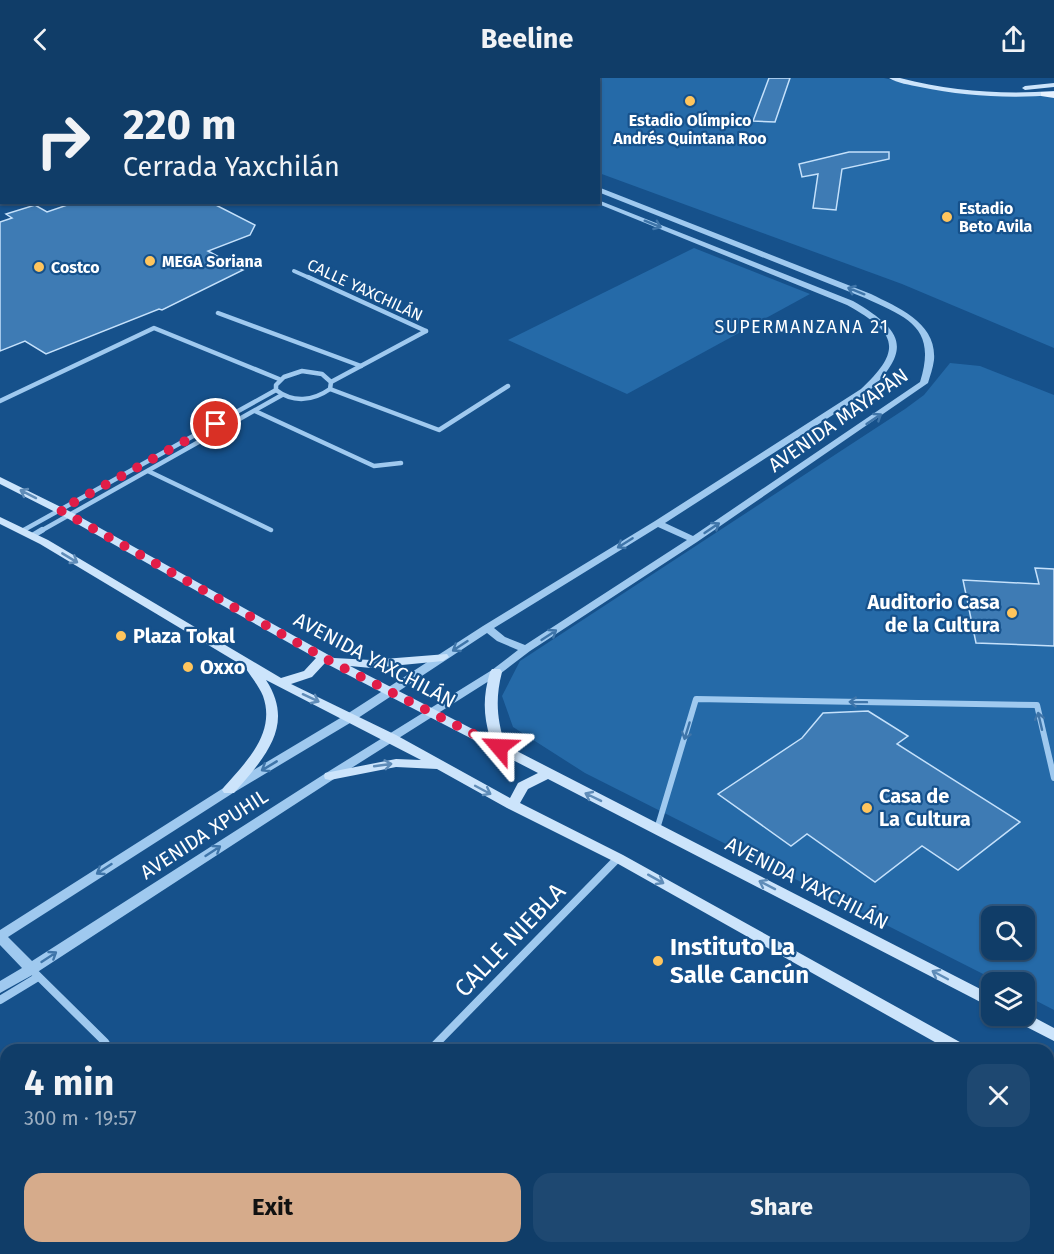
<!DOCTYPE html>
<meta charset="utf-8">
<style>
body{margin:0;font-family:"Fira Sans",sans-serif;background:#1e4871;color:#f1f3f6;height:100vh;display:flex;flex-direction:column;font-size:22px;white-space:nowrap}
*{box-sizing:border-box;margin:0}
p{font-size:20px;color:#9caec0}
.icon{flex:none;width:33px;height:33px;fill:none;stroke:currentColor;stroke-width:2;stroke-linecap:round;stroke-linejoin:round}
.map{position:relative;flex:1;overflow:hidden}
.details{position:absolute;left:0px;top:966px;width:1054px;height:210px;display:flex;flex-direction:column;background:#103d68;border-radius:18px 18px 0 0;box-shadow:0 2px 4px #0004,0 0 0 2px #30567c}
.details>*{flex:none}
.top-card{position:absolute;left:0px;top:0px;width:600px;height:126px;box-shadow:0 2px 4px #0004,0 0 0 2px #30567c;background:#103d68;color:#f1f3f6;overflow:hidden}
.controls{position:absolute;left:981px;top:828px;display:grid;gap:12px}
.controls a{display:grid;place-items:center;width:54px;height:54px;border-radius:12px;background:#103d68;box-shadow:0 2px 4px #0004,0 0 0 2px #30567c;font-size:30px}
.pin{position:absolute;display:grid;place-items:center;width:51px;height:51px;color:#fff;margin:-26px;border:3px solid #fff;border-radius:50%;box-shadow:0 2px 6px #0007}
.me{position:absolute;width:66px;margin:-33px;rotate:296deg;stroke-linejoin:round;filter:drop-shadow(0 0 4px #0008)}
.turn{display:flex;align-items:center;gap:21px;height:126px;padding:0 24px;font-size:27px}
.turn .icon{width:78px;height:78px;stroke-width:2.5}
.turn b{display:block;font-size:42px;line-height:51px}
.round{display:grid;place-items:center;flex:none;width:63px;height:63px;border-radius:18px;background:#1e4871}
.summary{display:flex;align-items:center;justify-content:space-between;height:102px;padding:0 24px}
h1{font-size:36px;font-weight:700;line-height:45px}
.cta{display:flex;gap:12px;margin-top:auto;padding:12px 24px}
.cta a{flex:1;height:69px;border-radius:18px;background:#d6ab8b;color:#111;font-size:24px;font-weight:700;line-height:69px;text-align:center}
.cta a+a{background:#1e4871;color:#f1f3f6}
header{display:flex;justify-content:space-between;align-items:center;height:78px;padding:0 24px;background:#103d68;font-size:27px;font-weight:700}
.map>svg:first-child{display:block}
.green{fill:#256aa8;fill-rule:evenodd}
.building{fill:#3e7bb4;stroke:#c5e1fb;stroke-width:1.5}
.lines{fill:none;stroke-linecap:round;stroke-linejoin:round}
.minor-far3{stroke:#9fc9ef;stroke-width:4}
.minor-far2{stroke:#9fc9ef;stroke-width:4.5}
.minor-far1{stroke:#9fc9ef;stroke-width:6}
.minor{stroke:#9fc9ef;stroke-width:8}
.tertiary{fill:#9fc9ef;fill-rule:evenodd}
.secondary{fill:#cce4fb;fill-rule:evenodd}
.primary{fill:#e7f2ff;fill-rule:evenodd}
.oneway{stroke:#3f75a9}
.oneway2{stroke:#5f8cb8}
.route{stroke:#e11d48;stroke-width:10;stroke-dasharray:0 18}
.poi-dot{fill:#ffc55d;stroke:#16518b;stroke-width:2}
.labels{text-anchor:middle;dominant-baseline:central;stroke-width:4.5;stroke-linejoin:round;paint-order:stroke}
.far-poi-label{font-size:16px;font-weight:bold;fill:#fff;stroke:#16518b;text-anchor:start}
.far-street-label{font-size:16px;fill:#fff;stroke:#16518b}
.far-neighbourhood-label{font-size:18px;letter-spacing:1.5px;fill:#fff;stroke:#16518b}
.street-label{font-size:20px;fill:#fff;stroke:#16518b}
.poi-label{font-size:20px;font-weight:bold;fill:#fff;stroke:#16518b;text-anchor:start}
.near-street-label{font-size:24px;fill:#fff;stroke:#16518b}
.near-poi-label{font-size:24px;font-weight:bold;fill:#fff;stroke:#16518b;text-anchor:start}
</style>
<header><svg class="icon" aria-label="back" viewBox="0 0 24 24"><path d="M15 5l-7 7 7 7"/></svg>Beeline<svg class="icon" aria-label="share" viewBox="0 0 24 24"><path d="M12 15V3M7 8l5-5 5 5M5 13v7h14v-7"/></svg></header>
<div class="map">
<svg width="1054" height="1176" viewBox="0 0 1054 1176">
<rect width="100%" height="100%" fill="#16518b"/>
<g class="green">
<path d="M360 0H884C941 15 996 18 1054 18V270L902 206 599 95 598 2Z"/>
<path d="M694 170 810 216 627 316 508 262Z"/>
<path d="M950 285 980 288 1054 317V932L1025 917 1024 904H999L585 695 513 649 502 618 520 583 905 331 924 317ZM992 838H1024V872H992Z"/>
</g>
<g class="building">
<path d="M769 0H790L775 44 753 43Z"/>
<path d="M849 74H889V81L842 91 836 132 813 130 818 96 802 99 799 86Z"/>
<path d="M76 124H210L255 147 250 157 208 173 243 192 162 232 159 231 46 276 25 263 0 273V144L12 140 6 136 35 127 47 134Z"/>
<path d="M1035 490 1054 491V568L976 565 963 502 1039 506Z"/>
<path d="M868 633 908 658 897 666 1020 744 958 792 922 768 875 804 807 756 791 768 718 716 802 660 823 635Z"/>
</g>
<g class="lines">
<g class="minor-far3">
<path d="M37 0 40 2"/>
<path d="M149 2 156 0"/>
<path d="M294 193 312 201"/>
</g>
<g class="minor-far2">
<path d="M308 199 426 253"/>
<path d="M218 235 361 288"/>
<path d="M302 293 322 296 331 304 330 311C313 323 293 325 276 312V307L284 299Z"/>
<path d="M331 304 426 253"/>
<path d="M330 311 439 352 508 308"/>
<path d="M0 323 154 250 279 301"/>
<path d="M255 333 374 388 401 385"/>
<path d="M148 393 271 452"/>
<path d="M22 453 276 312"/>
<path d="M39 454 282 317"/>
</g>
<g class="minor-far1">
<path d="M32 458 42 452"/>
<path d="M657 751 696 621 1037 627 1054 700"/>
</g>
<g class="minor">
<path d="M31 891 105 964 110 972"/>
<path d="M0 922 38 899"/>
<path d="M430 972 618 780"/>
<path d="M111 1176 112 1170"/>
<path d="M319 1176 320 1170"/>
</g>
<g class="tertiary">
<path d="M258 0 268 2H259Z"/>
<path d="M323 0H331L320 2Z"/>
<path d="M335 0H341L342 2H336Z"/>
<path d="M598 109 871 216C899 230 937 245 934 282 933 290 930 298 928 305L697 464 530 573 500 596 334 701 36 895 0 915V903L22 890 0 867V852L225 709 347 636 483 548 655 443 861 311C905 270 895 254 847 227L596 125 598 124V122L853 223C904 253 913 271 867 315L665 445 693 458 920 304C937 250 909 240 865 220L598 114ZM658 449 687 462 525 567 505 559 494 550ZM487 555 497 563 518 572 492 592 326 695 32 883 8 859 233 715 355 642Z"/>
</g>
<g class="secondary">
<path d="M889 0H900C951 13 1002 17 1054 13V17C1009 21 964 18 920 9 910 7 897 5 889 0Z"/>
<path d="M1054 5V9L1025 12 1022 10 1025 8Z"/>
<path d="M0 399 73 435 334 580 371 582 447 576 449 579 443 583 371 590 350 588 490 660C483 636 483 618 490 594L492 591H500L502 594C495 621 497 641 505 667L992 917V930L548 701 528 711 520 725 623 777 967 968 970 972H949L613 783 507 730 437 691 396 689 330 702 325 701 324 698 325 695 330 694 396 681 421 682 266 602C296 648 264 680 234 715H224L222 712 224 709C247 683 276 655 263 618 259 608 251 599 245 589L40 466 0 446V439L48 462 281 600 304 593 316 580 65 439 0 406ZM325 585 538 695 518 705 510 720 396 657 291 606 312 599Z"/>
<path d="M1024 934 1054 950V963L1013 942 1010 938H1024Z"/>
<path d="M1048 1013 1054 1015V1029L1048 1027Z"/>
</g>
<g class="primary">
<path d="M223 0H235L221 2Z"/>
<path d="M268 0H280L266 2Z"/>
<path d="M1041 14H1054V20L1041 18Z"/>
<rect x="0" y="57" width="2" height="6"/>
<rect x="0" y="70" width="2" height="6"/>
</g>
</g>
<defs><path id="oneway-shaft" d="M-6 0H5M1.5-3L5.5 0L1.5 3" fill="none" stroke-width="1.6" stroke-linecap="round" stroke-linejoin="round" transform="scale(1.5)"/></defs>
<g class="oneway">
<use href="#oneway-shaft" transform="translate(653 146) rotate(22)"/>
<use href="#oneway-shaft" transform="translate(856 213) rotate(-158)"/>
<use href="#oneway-shaft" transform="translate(874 341) rotate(-34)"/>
<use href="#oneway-shaft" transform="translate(712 450) rotate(-34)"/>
<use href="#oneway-shaft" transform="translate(625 465) rotate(148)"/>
<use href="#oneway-shaft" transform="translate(549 557) rotate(-33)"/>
<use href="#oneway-shaft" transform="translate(460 568) rotate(147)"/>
<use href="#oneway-shaft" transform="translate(858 624) rotate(-179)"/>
<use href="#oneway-shaft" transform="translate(1040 643) rotate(-103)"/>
<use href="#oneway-shaft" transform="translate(687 653) rotate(107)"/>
<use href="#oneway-shaft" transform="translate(269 688) rotate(149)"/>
<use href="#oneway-shaft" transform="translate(213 773) rotate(-33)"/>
<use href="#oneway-shaft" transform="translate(104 791) rotate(147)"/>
<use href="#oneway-shaft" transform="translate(49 879) rotate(-33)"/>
</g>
<g class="oneway2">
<use href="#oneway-shaft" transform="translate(28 416) rotate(-153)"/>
<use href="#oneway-shaft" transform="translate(70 480) rotate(31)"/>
<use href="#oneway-shaft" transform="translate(311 620) rotate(25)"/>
<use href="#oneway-shaft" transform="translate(383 687) rotate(-8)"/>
<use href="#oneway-shaft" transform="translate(483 712) rotate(28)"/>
<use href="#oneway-shaft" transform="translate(593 719) rotate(-154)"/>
<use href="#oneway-shaft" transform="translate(656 801) rotate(29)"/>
<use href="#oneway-shaft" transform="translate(767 807) rotate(-153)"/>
<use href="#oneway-shaft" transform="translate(940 897) rotate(-152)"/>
</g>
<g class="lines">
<path class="route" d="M216 346 60 432 328 582 499 669"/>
</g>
<g class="poi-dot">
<circle cx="690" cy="23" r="6"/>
<circle cx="947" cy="139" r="6"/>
<circle cx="150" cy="183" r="6"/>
<circle cx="39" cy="189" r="6"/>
<circle cx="1012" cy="535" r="6"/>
<circle cx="121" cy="558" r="6"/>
<circle cx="188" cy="589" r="6"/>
<circle cx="867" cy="730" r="6"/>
<circle cx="658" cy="883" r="6"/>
</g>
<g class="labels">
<g class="far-poi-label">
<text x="690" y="42" text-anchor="middle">Estadio Olímpico<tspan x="690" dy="18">Andrés Quintana Roo</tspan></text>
<text x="959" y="130">Estadio<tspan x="959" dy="18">Beto Avila</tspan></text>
<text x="162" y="183">MEGA Soriana</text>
<text x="51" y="189">Costco</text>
</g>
<g class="far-street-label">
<text transform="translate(365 212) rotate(25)">CALLE YAXCHILÁN</text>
</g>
<g class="far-neighbourhood-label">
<text x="802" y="249">SUPERMANZANA 21</text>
</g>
<g class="street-label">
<text transform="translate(838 342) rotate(-35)">AVENIDA MAYAPÁN</text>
<text transform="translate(375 582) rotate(28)">AVENIDA YAXCHILÁN</text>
<text transform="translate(204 756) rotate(-33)">AVENIDA XPUHIL</text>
<text transform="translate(807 805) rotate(27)">AVENIDA YAXCHILÁN</text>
</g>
<g class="poi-label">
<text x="1000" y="524" text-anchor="end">Auditorio Casa<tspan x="1000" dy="23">de la Cultura</tspan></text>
<text x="133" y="558">Plaza Tokal</text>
<text x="200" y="589">Oxxo</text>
<text x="879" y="718">Casa de<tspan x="879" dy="23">La Cultura</tspan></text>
</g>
<g class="near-street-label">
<text transform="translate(510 862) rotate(-46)">CALLE NIEBLA</text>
</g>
<g class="near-poi-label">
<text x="670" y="869">Instituto La<tspan x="670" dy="28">Salle Cancún</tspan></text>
</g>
</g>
</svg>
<div class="controls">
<a><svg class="icon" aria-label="search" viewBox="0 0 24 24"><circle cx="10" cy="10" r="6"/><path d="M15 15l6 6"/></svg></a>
<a><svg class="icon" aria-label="layers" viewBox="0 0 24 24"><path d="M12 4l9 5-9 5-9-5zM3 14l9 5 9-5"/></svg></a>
</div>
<div class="pin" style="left:216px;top:346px;background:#d93025"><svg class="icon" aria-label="arrive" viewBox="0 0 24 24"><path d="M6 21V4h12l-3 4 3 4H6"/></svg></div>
<svg class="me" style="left:499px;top:669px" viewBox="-20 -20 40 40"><path d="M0-17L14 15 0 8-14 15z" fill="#e11d48" stroke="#fff" stroke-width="4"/></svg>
<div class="top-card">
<div class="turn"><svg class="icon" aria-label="right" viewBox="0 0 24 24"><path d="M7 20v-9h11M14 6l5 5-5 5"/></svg><div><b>220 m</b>Cerrada Yaxchilán</div></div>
</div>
<section class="details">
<div class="summary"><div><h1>4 min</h1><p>300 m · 19:57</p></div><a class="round"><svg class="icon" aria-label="close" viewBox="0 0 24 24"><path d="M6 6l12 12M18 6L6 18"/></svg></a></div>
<div class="cta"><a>Exit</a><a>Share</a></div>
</section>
</div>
